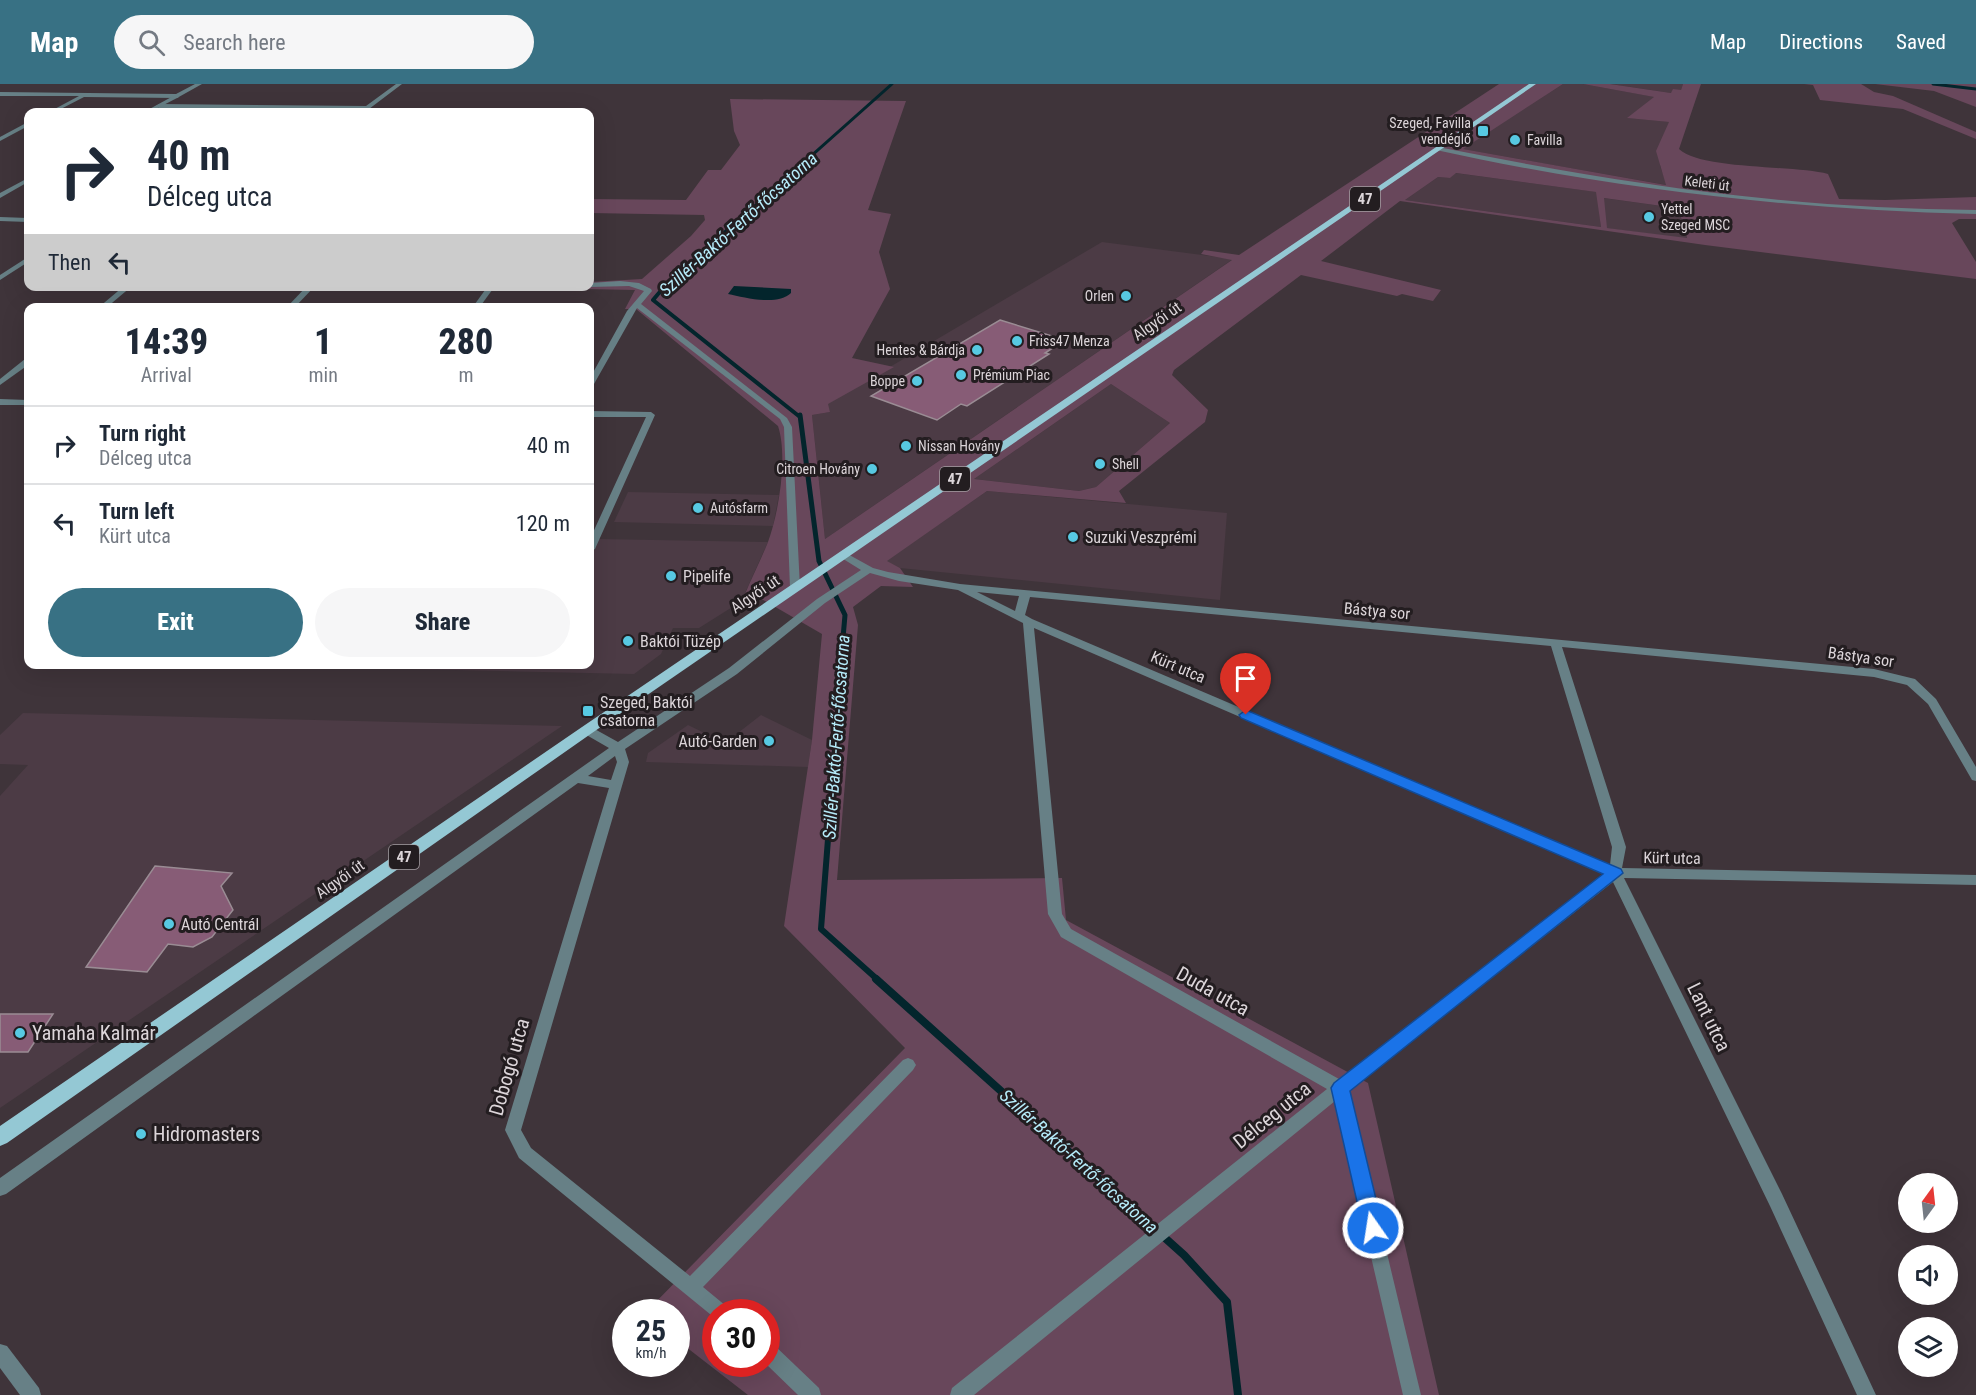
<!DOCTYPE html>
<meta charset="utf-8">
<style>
body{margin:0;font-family:"Roboto Condensed",sans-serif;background:#f6f6f7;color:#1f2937;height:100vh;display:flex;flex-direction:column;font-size:22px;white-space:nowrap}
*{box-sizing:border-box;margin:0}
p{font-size:20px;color:#747a83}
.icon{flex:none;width:33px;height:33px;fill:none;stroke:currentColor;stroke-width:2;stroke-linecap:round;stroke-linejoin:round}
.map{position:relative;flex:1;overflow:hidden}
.sheet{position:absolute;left:24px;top:219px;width:570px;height:366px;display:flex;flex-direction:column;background:#fff;border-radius:12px;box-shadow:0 6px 24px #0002}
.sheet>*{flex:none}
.guide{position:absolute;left:24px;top:24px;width:570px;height:183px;border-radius:12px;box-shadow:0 6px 24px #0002;background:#fff;color:#1f2937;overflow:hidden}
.needle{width:39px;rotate:15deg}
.tools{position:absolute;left:1898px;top:1089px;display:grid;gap:12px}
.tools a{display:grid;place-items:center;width:60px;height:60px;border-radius:50%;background:#fff;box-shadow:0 6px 24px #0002;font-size:30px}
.speed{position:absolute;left:612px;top:1215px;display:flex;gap:12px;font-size:30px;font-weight:700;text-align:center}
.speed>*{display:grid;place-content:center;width:78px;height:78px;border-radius:50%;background:#fff;box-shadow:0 6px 24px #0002;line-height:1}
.speed small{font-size:15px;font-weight:400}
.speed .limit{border:9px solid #d22;background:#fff;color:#111}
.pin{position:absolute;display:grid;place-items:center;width:51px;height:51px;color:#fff;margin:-62px -26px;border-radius:50% 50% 50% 0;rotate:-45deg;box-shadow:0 0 6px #0007}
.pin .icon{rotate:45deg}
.me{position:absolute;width:66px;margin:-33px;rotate:347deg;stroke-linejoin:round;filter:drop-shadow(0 0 4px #0008)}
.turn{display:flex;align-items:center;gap:21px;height:126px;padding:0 24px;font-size:27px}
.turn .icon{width:78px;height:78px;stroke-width:2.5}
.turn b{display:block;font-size:42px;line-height:51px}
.then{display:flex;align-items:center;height:57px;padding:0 24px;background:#0003;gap:12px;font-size:22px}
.eta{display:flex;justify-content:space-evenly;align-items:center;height:102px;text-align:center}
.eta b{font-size:36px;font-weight:800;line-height:42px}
.primary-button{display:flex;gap:12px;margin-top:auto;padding:12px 24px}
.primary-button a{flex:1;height:69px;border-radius:36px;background:#387184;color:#fff;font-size:24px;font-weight:800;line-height:69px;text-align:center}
.primary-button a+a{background:#f6f6f7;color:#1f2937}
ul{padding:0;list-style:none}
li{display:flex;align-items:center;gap:18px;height:78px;padding:0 24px;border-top:2px solid #e0e1e3}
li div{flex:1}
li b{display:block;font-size:22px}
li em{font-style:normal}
header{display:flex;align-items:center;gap:36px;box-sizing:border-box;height:84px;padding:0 30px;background:#387184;color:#fff}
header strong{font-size:28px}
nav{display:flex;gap:33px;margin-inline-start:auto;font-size:21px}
.search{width:420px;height:54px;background:#f6f6f7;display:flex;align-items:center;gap:15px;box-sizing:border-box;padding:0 21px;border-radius:33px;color:#747a83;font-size:22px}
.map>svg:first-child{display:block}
.built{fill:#4c3b45}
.green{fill:#68475b;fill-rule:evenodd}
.water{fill:#03252c}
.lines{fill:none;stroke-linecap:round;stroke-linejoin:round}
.stream-far4{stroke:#03252c;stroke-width:3}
.stream-far3{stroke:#03252c;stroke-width:4}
.stream-far2{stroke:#03252c;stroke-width:5}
.stream-far1{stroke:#03252c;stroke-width:6}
.stream{stroke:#03252c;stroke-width:8}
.building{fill:#875c76;stroke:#9a8c94;stroke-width:1.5}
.minor{fill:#678086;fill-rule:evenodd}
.tertiary{fill:#678086;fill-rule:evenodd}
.primary{fill:#94c8d4;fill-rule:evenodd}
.route{fill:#1a73e8;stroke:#114b97;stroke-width:1.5}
.poi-dot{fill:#57c9e2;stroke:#231d20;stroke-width:2}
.labels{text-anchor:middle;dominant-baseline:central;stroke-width:6;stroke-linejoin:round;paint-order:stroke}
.far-poi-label{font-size:14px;fill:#dcd5d9;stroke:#231d20;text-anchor:start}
.far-street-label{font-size:14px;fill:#dcd5d9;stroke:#231d20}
.shield{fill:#231d20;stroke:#a49ea2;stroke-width:1.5}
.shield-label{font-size:15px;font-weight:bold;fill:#dcd5d9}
.street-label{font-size:16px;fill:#dcd5d9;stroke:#231d20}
.poi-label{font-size:16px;fill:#dcd5d9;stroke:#231d20;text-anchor:start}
.water-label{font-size:18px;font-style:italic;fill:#b6ecfa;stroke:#231d20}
.near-street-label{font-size:20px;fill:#dcd5d9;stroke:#231d20}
.near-poi-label{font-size:20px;fill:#dcd5d9;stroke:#231d20;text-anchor:start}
</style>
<header>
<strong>Map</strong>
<div class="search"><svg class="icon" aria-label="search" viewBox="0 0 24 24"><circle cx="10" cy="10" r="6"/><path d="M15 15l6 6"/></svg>Search here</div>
<nav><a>Map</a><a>Directions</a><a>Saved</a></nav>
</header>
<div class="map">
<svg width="1976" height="1311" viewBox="0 0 1976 1311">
<rect width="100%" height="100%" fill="#3f343a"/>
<g class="built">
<path d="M1563 0H1583L1655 13 1628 34 1670 38 1660 82 1667 101 1462 65Z"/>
<path d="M1610 0H1683L1681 6 1671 9Z"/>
<path d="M1455 89 1597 108 1601 143 1405 116 1438 93 1450 94Z"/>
<path d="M1603 114 1669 123 1680 130 1687 155 1606 144Z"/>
<path d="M1102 158 1233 175 825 455 812 331 830 328 827 320Z"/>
<path d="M1111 300 1170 339 1096 403 1079 407 974 395Z"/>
<path d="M987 407 1227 429 1220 516 900 484 886 477Z"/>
<path d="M628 408 779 411 773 442 614 438Z"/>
<path d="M599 455 768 458 745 509 753 510 699 544H673L661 570 634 590 234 581 590 580V475Z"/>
<path d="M23 629 562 642 0 1024V712L28 681 0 680V651Z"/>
<path d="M761 631 812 656 808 683 646 678 648 669 688 641 725 659Z"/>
</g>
<g class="green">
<path d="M1499 0H1563L1463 65 1666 101 1656 67 1669 38 1627 34 1654 13 1583 0H1610L1671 9 1673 5 1681 6 1683 0H1701L1679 65C1701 86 1795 81 1828 90L1839 115 1885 116 1976 113V135H1959L1952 139 1976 178V195L1705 161 1400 117 1321 177 1441 206 1433 217 1402 210 1397 212 1301 191 1174 286 1172 291 1208 326 1205 338 1119 407 1126 419 987 407 887 477 900 484 913 503 881 502 853 523 858 541 837 796 1062 794 1066 836 1368 999 1439 1311H748L677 1256 676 1228H646L905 964 784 842 812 656 822 550 753 510H745C752 493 761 475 768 458 779 428 788 372 778 342L636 225H625L635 206 480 203 590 202V198L642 195 691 152 705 136 704 131 590 129V115L686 116 708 86H721L740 61 734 47 730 15 906 17 868 126 891 130 879 168 890 205 852 274 894 283 828 320 830 328 812 331 825 455 1232 176 1201 170 1204 166 1239 171ZM1456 89 1596 108 1601 143 1405 116 1438 93 1450 94ZM1604 114 1669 123 1680 130 1687 154 1607 144ZM1111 300 1170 339 1096 403 1079 407 974 395ZM716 1228H766V1280H716Z"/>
<path d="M1804 0H1861L1874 8 1893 12 1976 48V55L1903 25 1820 16 1813 1Z"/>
<path d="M1875 0H1976V23L1934 7Z"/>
</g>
<path class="water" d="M734 202 791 205V209C778 222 746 214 728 210Z"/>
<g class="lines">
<g class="stream-far4">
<path d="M1933 0 1976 5"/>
<path d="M729 145 892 0"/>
</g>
<path class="stream-far3" d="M731 143 664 203 653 216 800 333"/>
<path class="stream-far2" d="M800 331 819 477 845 531 841 577"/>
<path class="stream-far1" d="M842 576 821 845 878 896"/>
<path class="stream" d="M876 895 1184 1171 1227 1218 1238 1311"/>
</g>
<g class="building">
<path d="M1000 236 1065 256 1045 269 1049 270 967 322 961 320 937 336 871 312Z"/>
<path d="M155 782 232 789 221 802 233 826 212 853 193 863 168 860 147 888 86 883Z"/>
<path d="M0 930H53L28 968H0Z"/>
</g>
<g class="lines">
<g class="minor">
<path d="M195 0H202L177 14 84 13 55 28H49L79 12H0V8L176 10Z"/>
<path d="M396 0H402L365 28H360L362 26 159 24 156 22 159 20 366 22Z"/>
<path d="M28 38V42L0 57V53Z"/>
<path d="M1438 63C1548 85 1659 104 1771 115 1839 122 1908 125 1976 126V130C1795 126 1613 105 1436 66Z"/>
<path d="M0 133 28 134V138L0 137Z"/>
<path d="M28 173V178L0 196V191Z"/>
<path d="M620 197 639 199 651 205 652 207 641 220 787 334 792 343 800 504 799 506 795 507 790 504 784 343 780 335 637 224 594 300 590 302V294L627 227 644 207 629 202 590 203 587 202H590V199Z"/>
<path d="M124 202H132L106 224H98Z"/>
<path d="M307 202H315L294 224H286Z"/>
<path d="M488 202H495L479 224H472Z"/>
<path d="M25 275H28V281L0 301V295Z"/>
<path d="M0 315 28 316V321H0Z"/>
<path d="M590 327 651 328 655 331 595 465 590 468V455L646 333H590Z"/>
<path d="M844 468 873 484 888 488 960 500 1874 585 1915 595 1936 615 1976 683V697L1972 696 1928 620 1907 601 1874 593 1562 563 1626 763 1622 784 1976 791V801L1624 794 1782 1110 1876 1311H1857L1770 1122 1613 798 1348 1007 1421 1311H1403L1335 1017 974 1311H950L952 1304 1327 1005 1061 853 1048 830 1023 539 958 506 899 497 870 489 825 519 737 590 625 665 629 678 521 1046 531 1064 690 1192 903 976 908 974 913 976 916 981 913 986 703 1203 726 1222 729 1228H716V1235L519 1074 505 1046 609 704 578 699 6 1110 0 1112V1094L609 664 583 649 581 646 583 643H591L618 658 729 584 817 515 861 486 840 473 839 471ZM977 508 1019 512 1015 527ZM1030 513 1551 562 1612 763 1610 781 1032 535 1025 531ZM1034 544 1604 790 1339 995 1071 845 1062 830ZM615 672 617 678 611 696 588 692Z"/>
<path d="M766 1258 773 1260 819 1304 821 1311H798L766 1280Z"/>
<path d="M0 1260 7 1262 39 1304 41 1311H20L0 1284Z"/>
</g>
<g class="tertiary">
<path d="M177 10 179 13 150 28H144Z"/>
<path d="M28 94V98L0 114V109Z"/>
</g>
<path class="primary" d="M1529 0H1536L592 649 7 1059 0 1062V1042L582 643Z"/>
</g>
<path class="route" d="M1246 626 1621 785 1623 789 1350 1007 1383 1144 1380 1151 1373 1153 1366 1151 1363 1144 1331 1004 1334 999 1603 790 1241 634 1239 631Z"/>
<g class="poi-dot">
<rect x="1477" y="41" width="12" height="12" rx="3"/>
<circle cx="1515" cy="56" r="6"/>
<circle cx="1649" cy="133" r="6"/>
<circle cx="1126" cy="212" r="6"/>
<circle cx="1017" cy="257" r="6"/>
<circle cx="977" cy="266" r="6"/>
<circle cx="961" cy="291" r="6"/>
<circle cx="917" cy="297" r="6"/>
<circle cx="906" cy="362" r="6"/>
<circle cx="1100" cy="380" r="6"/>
<circle cx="872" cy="385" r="6"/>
<circle cx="698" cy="424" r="6"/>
<circle cx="1073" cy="453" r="6"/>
<circle cx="671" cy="492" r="6"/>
<circle cx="628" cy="557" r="6"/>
<rect x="582" y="621" width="12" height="12" rx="3"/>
<circle cx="769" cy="657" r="6"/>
<circle cx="169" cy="840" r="6"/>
<circle cx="20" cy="949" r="6"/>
<circle cx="141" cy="1050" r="6"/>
</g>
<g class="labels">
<g class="far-poi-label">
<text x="1471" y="39" text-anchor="end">Szeged, Favilla<tspan x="1471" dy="16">vendéglő</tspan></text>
<text x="1527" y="56">Favilla</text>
<text x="1661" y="125">Yettel<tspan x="1661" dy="16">Szeged MSC</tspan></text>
<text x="1114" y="212" text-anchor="end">Orlen</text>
<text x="1029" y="257">Friss47 Menza</text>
<text x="965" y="266" text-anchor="end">Hentes &amp; Bárdja</text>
<text x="973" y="291">Prémium Piac</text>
<text x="905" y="297" text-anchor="end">Boppe</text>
<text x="918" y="362">Nissan Hovány</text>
<text x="1112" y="380">Shell</text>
<text x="860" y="385" text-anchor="end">Citroen Hovány</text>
<text x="710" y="424">Autósfarm</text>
</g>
<g class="far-street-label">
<text transform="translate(1707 99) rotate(7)">Keleti út</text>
</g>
<g class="shield">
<rect x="1350" y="103" width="30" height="24" rx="4.5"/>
<rect x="940" y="383" width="30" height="24" rx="4.5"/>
<rect x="389" y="761" width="30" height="24" rx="4.5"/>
</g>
<g class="shield-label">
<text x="1365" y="115">47</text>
<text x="955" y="395">47</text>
<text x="404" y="773">47</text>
</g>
<g class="street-label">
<text transform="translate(1157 237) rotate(-35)">Algyői út</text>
<text transform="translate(755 510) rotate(-34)">Algyői út</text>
<text transform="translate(1377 527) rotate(5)">Bástya sor</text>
<text transform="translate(1861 573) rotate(8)">Bástya sor</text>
<text transform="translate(1178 583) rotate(23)">Kürt utca</text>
<text transform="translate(1672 774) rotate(1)">Kürt utca</text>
<text transform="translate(340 795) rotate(-35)">Algyői út</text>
</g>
<g class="poi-label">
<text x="1085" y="453">Suzuki Veszprémi</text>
<text x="683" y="492">Pipelife</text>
<text x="640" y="557">Baktói Tüzép</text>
<text x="600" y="618">Szeged, Baktói<tspan x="600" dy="18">csatorna</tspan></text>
<text x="757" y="657" text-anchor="end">Autó-Garden</text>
<text x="181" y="840">Autó Centrál</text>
</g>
<g class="water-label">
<text transform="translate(738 140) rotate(-42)">Szillér-Baktó-Fertő-főcsatorna</text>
<text transform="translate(836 653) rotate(-86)">Szillér-Baktó-Fertő-főcsatorna</text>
<text transform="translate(1079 1077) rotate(42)">Szillér-Baktó-Fertő-főcsatorna</text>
</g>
<g class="near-street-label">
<text transform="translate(1213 907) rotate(29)">Duda utca</text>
<text transform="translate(1709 933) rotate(64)">Lant utca</text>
<text transform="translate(509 983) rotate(-74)">Dobogó utca</text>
<text transform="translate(1272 1031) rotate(-39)">Délceg utca</text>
</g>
<g class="near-poi-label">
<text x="32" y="949">Yamaha Kalmár</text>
<text x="153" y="1050">Hidromasters</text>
</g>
</g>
</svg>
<div class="tools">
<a><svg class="needle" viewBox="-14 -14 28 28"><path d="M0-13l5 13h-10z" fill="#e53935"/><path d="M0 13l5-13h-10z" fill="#747a83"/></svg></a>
<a><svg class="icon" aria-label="sound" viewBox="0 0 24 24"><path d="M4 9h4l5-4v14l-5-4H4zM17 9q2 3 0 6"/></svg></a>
<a><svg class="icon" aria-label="layers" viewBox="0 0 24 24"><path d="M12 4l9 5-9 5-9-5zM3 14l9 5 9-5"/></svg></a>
</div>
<div class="speed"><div>25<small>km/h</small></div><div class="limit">30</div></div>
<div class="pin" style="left:1246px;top:631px;background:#d93025"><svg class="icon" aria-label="arrive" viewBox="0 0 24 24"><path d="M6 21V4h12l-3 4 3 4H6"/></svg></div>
<svg class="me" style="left:1373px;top:1144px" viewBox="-20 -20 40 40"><circle r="17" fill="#1a73e8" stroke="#fff" stroke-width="3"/><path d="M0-11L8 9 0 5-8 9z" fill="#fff"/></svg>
<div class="guide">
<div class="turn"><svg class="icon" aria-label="right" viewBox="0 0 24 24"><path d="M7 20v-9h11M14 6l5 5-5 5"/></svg><div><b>40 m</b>Délceg utca</div></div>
<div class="then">Then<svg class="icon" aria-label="left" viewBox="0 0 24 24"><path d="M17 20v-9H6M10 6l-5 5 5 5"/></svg></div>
</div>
<section class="sheet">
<div class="eta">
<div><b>14:39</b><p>Arrival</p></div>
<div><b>1</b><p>min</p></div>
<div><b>280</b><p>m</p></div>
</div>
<ul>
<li><svg class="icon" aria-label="right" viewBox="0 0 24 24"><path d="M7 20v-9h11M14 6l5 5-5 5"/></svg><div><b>Turn right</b><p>Délceg utca</p></div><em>40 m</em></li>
<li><svg class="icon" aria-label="left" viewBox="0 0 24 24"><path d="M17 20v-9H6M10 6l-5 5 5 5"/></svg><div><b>Turn left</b><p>Kürt utca</p></div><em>120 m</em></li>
</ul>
<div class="primary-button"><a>Exit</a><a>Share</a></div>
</section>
</div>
